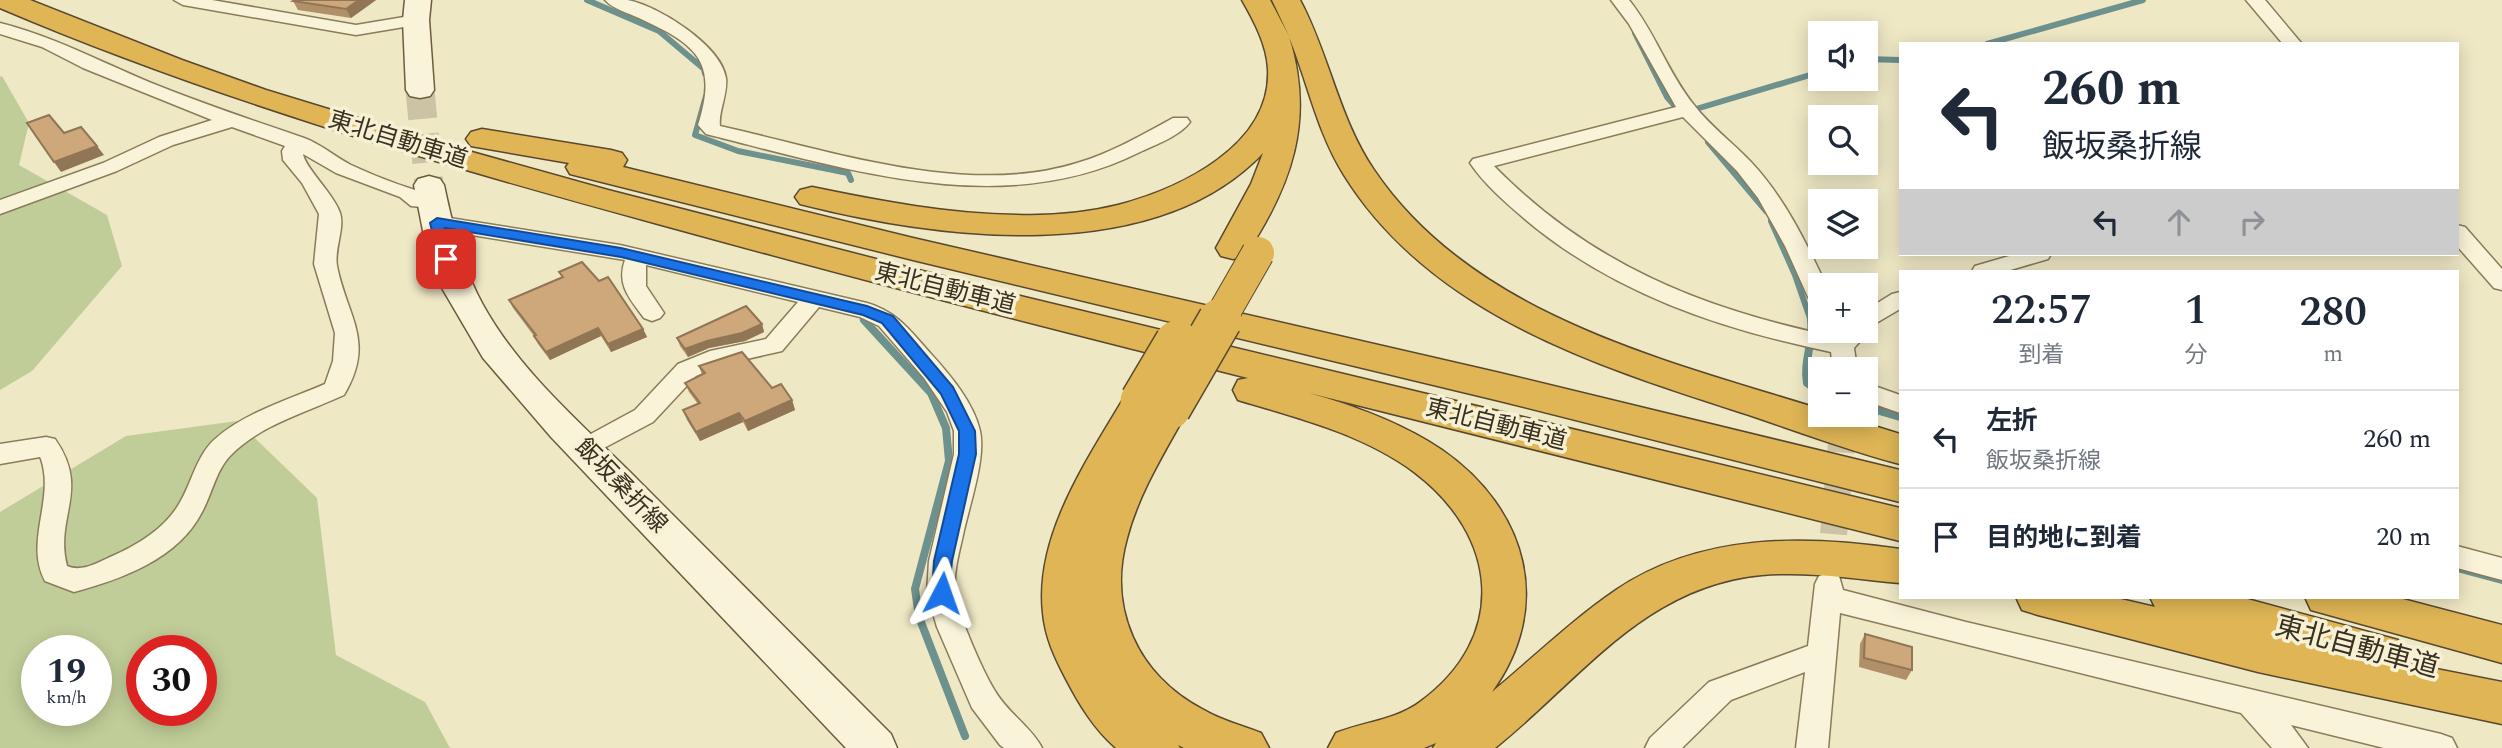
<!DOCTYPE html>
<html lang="ja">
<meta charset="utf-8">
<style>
body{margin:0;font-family:Spectral,"Noto Sans JP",serif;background:#f2f2f3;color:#1f2937;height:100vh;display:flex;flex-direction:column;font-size:26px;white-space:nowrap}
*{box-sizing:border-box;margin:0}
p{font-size:23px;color:#747a83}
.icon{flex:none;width:38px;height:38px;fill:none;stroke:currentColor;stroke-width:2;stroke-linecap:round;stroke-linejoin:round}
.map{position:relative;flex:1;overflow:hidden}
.drawer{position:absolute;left:1899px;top:270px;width:560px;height:329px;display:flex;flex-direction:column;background:#fff;border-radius:0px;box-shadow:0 4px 18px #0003}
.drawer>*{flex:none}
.guide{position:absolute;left:1899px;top:42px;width:560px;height:214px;border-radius:0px;box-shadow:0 4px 18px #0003;background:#fff;color:#1f2937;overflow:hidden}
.controls{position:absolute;left:1808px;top:21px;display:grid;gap:14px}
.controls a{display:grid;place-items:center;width:70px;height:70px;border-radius:0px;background:#fff;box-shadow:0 4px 18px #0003;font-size:35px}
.speed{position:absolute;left:21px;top:635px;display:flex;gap:14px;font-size:35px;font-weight:700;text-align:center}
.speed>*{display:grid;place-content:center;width:91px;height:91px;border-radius:50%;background:#fff;box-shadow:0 4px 18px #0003;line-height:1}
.speed small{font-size:18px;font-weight:400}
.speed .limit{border:10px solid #d22;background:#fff;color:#111}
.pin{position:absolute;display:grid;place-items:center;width:60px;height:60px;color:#fff;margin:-30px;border-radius:14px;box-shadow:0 4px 10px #0006}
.me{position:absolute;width:77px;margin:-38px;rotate:4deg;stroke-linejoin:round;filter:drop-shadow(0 0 5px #0008)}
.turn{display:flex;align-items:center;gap:24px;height:147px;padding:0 28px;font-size:32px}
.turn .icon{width:91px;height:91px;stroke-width:2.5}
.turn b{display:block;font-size:49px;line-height:60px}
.lanes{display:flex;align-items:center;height:66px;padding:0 28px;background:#0003;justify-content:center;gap:35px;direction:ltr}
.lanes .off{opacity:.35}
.eta{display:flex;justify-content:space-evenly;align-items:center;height:119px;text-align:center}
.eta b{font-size:42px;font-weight:600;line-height:49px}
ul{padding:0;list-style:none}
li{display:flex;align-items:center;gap:21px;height:98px;padding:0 28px;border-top:2px solid #e0e1e3}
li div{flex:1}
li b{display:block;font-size:26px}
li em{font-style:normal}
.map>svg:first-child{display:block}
.green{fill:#c0cd98;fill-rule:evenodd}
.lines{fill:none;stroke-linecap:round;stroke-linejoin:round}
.stream-far1{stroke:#6d918d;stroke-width:6}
.stream{stroke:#6d918d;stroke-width:8}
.minor-tunnel{stroke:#cbc3a4;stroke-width:27;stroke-dasharray:27 14;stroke-linecap:butt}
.secondary-tunnel{stroke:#cbc3a4;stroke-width:29;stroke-dasharray:29 15;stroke-linecap:butt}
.minor-casing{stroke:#8a7b5b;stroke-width:3}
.secondary-casing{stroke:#6c5b3e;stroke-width:3}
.motorway-casing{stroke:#58482f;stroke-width:3}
.minor{fill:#f9f4d9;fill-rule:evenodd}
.secondary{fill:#f9f4d9;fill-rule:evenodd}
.motorway{fill:#dfb555;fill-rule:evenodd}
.motorway-bridge-far1-casing{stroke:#58482f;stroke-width:34;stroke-linecap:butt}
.motorway-bridge-casing{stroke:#58482f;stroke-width:46;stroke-linecap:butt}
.motorway-bridge-far1{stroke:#dfb555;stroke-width:32}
.motorway-bridge{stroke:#dfb555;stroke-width:43}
.wall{fill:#b19069}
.shaded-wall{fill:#907655}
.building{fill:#cea87a;stroke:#907655;stroke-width:2}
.route{fill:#1a73e8;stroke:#114b97;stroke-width:2}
.labels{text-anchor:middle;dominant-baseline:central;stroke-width:7;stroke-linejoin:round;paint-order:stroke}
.street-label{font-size:24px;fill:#3a301f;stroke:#f6f1d5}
.near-street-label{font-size:28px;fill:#3a301f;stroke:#f6f1d5}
</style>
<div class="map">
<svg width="2502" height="748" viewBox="0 0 2502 748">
<rect width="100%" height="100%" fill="#efe8c5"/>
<g class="green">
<path d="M2 76 29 123 19 165 107 215 122 266 32 371 0 390V77Z"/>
<path d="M237 421 317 498 336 655 425 702 450 748H0V512L126 436ZM37 651H96V710H37ZM142 651H201V710H142Z"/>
</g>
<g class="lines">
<g class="stream-far1">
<path d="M587 0 659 31 704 69 705 74"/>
<path d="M1635 33 1667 97 1681 113"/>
<path d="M1987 44 2143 0"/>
<path d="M1866 59 1900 60"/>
<path d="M706 96 695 135 738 151 848 173 851 180"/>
<path d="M1696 109 1820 72"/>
<path d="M1708 142 1766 211"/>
<path d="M1771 221 1795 275 1811 321"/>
<path d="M863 319 865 321"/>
</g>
<g class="stream">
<path d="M864 320 931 393 946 428 949 461 915 589 919 617 965 736"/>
<path d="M1811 320C1814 342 1803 361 1807 383L1820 392"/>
<path d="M1866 407 1900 417"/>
<path d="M2457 568 2502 580"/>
</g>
<path class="minor-tunnel" d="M1830 575 1844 415"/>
<path class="secondary-tunnel" d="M420 90 429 185"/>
<g class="minor-casing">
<g id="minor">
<path d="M174 0H212L356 25 416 15 425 20 416 25 356 35 183 5Z"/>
<path d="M605 0C612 0 620 0 627 0 657 5 721 45 726 78 728 94 718 112 720 126 829 150 965 198 1077 163 1111 153 1142 135 1173 118H1187L1190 122C1180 136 1155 145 1140 152 1003 221 846 169 706 134L698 125C719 60 695 44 639 18 628 13 613 9 605 0Z"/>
<path d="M1611 0H1629C1655 32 1668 73 1694 105 1710 126 1732 142 1751 162 1784 197 1806 242 1826 285H1820V305L1812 302 1808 297 1785 246 1758 198 1737 171 1683 117 1494 166C1590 264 1703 310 1837 337L1843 331H1866V310L1892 294 1900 292V309L1866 329 1864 337 1854 348 1857 369H1833L1831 352C1720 329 1613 293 1526 220 1506 203 1484 184 1470 163L1473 159 1676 107 1629 24Z"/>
<path d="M2246 0H2265L2302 44H2283Z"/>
<path d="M0 23C52 36 99 61 149 82 200 103 252 120 304 138 321 144 335 157 351 165 379 178 411 190 441 197L444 202 441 207 433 208 411 206 400 197 336 173 303 154C305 168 334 194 340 213 345 228 334 249 337 266 347 317 376 341 344 395 307 412 260 425 231 455 216 470 212 494 202 512 178 559 122 579 74 592L45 581C24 541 55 500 41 459L40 457 0 464V444L46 437 55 439C91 490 54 517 67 566 81 572 95 564 108 558 134 547 164 530 179 504 192 483 196 456 215 439 246 412 288 400 325 384L333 361 335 333 314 264 319 214 302 183 283 160 282 151 285 146 232 127 173 145 117 171 0 214V200L103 163 159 137 212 120 83 68 42 47 0 34Z"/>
<path d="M437 216 620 245 867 303C898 312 911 332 932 355 950 375 974 403 980 431 986 459 969 506 963 535 959 553 953 574 955 593 958 615 983 672 995 691 1007 712 1032 728 1042 748H1004L1000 745 972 708 937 627 927 593 929 561 954 454V431L947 412 924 378 879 326 860 317 819 307 782 351 725 364 696 376 653 422 585 458 576 456 572 449 576 442 635 410 678 364 710 351 766 339 798 302 646 265V286L664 313 660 318 652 321 644 318C630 299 616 285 625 260L429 228 426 223 429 218Z"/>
<path d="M2457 225 2465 227 2502 269V290L2494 288 2457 246Z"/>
<path d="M2016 254H2051L2048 259 2007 271H1972L1975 266Z"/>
<path d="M1866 383 1900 395V413L1866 401Z"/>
<path d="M2457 546 2502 558V580L2457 568Z"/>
<path d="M1829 573 1839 576 1843 590 1966 622 2441 734 2452 738 2457 748H2384L2291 725 2308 748H2272L2241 713 1840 613 1828 748H1796L1805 672 1731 700 1682 748H1645L1650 738 1709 682 1808 646 1815 584 1819 576Z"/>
</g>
</g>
<g class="secondary-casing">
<g id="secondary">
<path d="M405 0H431L429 20 434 90 430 96 420 98 410 96 406 90 403 20Z"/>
<path d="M429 176 440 179 444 185C453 227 462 267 483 305 520 372 584 426 637 479 722 564 806 649 891 734L897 748H846L551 437 483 358 439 283 425 241 414 185 418 179Z"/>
</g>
</g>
<g class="motorway-casing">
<g id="motorway">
<path d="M0 0H30L182 60 266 90 436 142 608 190 1016 295 1900 508V541L1309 393C1355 406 1402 423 1442 450 1527 509 1554 606 1492 692 1533 658 1572 620 1616 590 1700 533 1804 535 1900 549V583C1854 579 1809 571 1762 575 1644 586 1582 678 1495 748H1433L1436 743 1424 748H1328L1336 733C1363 722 1396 720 1420 702 1509 637 1499 536 1414 472 1363 434 1298 418 1238 400L1233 390 1238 380 1248 378C1051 329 854 278 658 224 435 163 214 99 0 8Z"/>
<path d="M1242 0H1270L1289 36 1272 0H1300C1329 54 1339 119 1374 170 1472 315 1663 360 1820 409V415H1839L1900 434V464C1850 451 1799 432 1749 415 1600 367 1432 316 1344 175 1317 132 1308 83 1289 37 1315 120 1292 185 1245 256L1233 259 1221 256 1216 248 1251 184 1263 153C1154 268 938 239 800 204L795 197 800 190 812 187C880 201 948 214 1017 215 1050 216 1086 213 1118 205 1179 189 1272 146 1268 69 1267 45 1254 21 1242 0Z"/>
<path d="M482 129 611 150 622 153 627 160 623 167 913 238 1500 373 1900 470V502L1500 401 913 260 570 174 566 167 569 163 471 146 466 139 471 132Z"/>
<path d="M1142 387 1156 391 1159 397 1169 394 1183 398 1189 408C1166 450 1139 492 1127 538 1107 609 1138 675 1202 709 1220 720 1241 725 1261 733L1269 748H1184L1178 745 1180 748H1116C1094 729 1079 704 1066 679 1055 658 1045 637 1043 613 1034 534 1090 456 1128 391Z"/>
<path d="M2016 597H2112L2155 607 2150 597H2240L2398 640 2405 654 2401 662 2502 682V724L2258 672 2038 615 2022 610Z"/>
<path d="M2305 597H2395L2502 625V663L2311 610Z"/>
</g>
</g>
<use href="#minor" class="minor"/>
<use href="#secondary" class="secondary"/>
<use href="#motorway" class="motorway"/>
<g class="motorway-bridge-far1-casing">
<path id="motorway-bridge-far1" d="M1219 321 1258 253"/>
</g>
<g class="motorway-bridge-casing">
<g id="motorway-bridge">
<path d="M1142 401 1177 342"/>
<path d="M1169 408 1220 320"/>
</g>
</g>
<use href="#motorway-bridge-far1" class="motorway-bridge-far1"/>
<use href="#motorway-bridge" class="motorway-bridge"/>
</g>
<g class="wall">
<path d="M295 0H376L351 18 298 10 293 1Z"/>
<path d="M559 272 643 329 647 337 611 352 601 336 550 360 538 344 534 336 513 308 509 300 562 278Z"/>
<path d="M762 324 764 332 745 341 709 348 688 357 680 346 677 338Z"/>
<path d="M699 366 772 388 792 400 795 410 748 431 743 422 700 441 687 420 683 410 698 404 689 392 685 383 702 375Z"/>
<path d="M1865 634 1912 670 1906 680 1859 667 1860 644Z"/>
</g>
<g class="shaded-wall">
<path d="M359 0H376L351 18 346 9Z"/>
<path d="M97 146 104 155 61 172 54 162Z"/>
<path d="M762 324 764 332 745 341 709 348 688 357 685 349 707 341Z"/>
<path d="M598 328 601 336 550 360 546 352Z"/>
<path d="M643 329 647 337 611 352 608 344Z"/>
<path d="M792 400 795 410 748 431 745 421Z"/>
<path d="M739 413 743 422 700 441 696 432Z"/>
</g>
<g class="building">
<path d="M295 0H359L346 9 293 1Z"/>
<path d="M49 115 64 133 81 127 97 146 54 162 27 123Z"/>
<path d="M582 262 599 281 608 277 643 329 608 344 598 328 546 352 534 336 536 335 509 300 563 277 559 272Z"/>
<path d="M746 306 762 324 742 333 707 341 685 349 677 338Z"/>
<path d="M742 352 772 388 781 384 792 400 745 421 739 413 696 432 683 410 700 403 685 383 705 373 699 366Z"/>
<path d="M1865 634 1912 647V670L1864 658Z"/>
</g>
<path class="route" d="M437 218 621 248 867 306 893 316 953 387 975 431 976 454 952 561 948 598 942 600 935 598 932 593 934 561 959 454V431L941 394 882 323 863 315 621 257 445 228 453 259 446 263 439 259 430 223Z"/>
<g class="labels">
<g class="street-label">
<text transform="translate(398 140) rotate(17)">東北自動車道</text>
<text transform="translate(945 289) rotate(14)">東北自動車道</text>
<text transform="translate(1496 425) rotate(14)">東北自動車道</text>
<text transform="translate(621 486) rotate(46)">飯坂桑折線</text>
</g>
<g class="near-street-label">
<text transform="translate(2357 647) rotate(15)">東北自動車道</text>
</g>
</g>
</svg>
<div class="controls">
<a><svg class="icon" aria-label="sound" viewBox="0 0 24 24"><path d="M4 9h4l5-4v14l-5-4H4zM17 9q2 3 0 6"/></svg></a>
<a><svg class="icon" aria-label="search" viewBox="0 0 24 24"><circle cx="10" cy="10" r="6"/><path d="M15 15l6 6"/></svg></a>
<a><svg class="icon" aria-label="layers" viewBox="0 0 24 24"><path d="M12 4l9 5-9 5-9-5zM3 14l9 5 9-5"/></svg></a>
<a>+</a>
<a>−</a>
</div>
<div class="speed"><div>19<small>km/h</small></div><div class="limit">30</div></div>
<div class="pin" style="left:446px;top:259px;background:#d93025"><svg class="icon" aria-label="arrive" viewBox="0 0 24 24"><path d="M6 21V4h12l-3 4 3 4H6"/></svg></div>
<svg class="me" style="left:942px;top:593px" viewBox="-20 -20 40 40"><path d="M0-17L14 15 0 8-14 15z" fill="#1a73e8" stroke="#fff" stroke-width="4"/></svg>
<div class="guide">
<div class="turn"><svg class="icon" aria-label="left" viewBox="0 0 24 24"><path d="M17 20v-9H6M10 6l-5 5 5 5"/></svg><div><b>260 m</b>飯坂桑折線</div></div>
<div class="lanes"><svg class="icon" aria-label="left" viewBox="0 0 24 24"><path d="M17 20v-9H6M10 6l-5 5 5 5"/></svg><svg class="icon off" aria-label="ahead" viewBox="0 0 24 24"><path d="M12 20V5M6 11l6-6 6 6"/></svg><svg class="icon off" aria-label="right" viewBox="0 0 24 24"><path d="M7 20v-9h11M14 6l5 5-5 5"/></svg></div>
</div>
<section class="drawer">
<div class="eta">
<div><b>22:57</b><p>到着</p></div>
<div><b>1</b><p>分</p></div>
<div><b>280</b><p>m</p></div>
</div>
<ul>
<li><svg class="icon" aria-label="left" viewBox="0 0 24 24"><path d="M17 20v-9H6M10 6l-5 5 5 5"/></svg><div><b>左折</b><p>飯坂桑折線</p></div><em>260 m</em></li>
<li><svg class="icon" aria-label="arrive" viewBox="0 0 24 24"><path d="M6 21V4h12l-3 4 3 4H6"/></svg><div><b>目的地に到着</b></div><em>20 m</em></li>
</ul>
</section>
</div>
